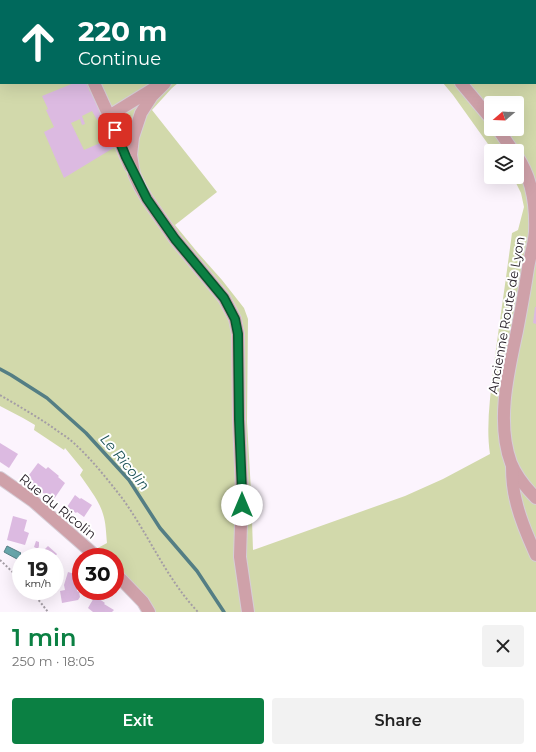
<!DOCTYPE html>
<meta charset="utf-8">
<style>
body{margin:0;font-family:Montserrat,sans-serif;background:#f2f2f2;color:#222;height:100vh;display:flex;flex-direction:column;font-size:15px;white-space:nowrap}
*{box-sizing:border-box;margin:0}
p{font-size:13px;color:#767676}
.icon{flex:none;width:22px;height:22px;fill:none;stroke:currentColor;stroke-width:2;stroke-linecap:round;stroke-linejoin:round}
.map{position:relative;height:612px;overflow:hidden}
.sheet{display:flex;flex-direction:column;background:#fff;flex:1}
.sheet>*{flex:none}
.hud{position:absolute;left:0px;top:0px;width:536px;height:84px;box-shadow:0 4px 16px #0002;background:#00695c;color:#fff;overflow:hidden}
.needle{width:26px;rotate:251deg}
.fabs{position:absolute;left:484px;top:96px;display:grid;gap:8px}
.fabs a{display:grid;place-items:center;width:40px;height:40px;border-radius:4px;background:#fff;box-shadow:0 4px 16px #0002;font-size:20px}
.speed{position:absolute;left:12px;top:548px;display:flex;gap:8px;font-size:20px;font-weight:700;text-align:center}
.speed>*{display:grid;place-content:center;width:52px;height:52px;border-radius:50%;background:#fff;box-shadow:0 4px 16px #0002;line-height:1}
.speed small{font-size:10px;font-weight:400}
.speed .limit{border:6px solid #d22;background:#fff;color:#111}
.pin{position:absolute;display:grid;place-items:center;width:34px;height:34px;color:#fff;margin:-17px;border-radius:8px;box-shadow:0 2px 6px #0006}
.me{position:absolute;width:44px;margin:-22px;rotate:0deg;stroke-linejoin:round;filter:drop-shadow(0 0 3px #0008)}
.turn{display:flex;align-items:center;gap:14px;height:84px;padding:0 12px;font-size:18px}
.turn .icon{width:52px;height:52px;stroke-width:2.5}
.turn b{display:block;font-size:28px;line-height:34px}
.round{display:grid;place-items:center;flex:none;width:42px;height:42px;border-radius:4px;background:#f2f2f2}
.head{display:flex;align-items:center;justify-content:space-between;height:68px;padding:0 12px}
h1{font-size:24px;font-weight:600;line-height:30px;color:#0b8043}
.action{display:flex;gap:8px;margin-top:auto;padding:8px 12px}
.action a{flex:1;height:46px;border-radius:4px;background:#0b8043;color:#fff;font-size:16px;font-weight:600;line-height:46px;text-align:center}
.action a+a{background:#f2f2f2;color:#222}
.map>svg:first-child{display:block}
.green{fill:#d2d9ab;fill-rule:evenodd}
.water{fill:#68a6ab;stroke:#547e84}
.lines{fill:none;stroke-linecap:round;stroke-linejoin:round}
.stream{stroke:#547e84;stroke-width:3.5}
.building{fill:#dcbae1}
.minor-casing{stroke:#d6ced7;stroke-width:14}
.path{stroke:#a49da5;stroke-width:2;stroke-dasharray:2 2;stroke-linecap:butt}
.minor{stroke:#cfa1a9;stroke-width:12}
.route-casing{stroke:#07532c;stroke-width:10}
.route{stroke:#0b8043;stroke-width:7}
.labels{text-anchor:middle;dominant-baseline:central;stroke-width:4;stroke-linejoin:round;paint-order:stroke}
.street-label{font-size:13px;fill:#272028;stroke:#fff}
.water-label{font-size:14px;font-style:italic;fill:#1c5257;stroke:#fff}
</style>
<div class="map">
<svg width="536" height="612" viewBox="0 0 536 612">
<rect width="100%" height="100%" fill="#fcf4fd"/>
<path class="green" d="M0 0H308L306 1H1V83H178L172 88 152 110 217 192 175 225 198 253 222 280 244 308 248 319 247 422 251 491 253 550 405 496 443 479 490 454C486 427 490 399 493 372 499 326 506 279 512 233L518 230 524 207 521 193 513 177H517V151H493L453 95 443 83H535V1H385L384 0H536V612H156L147 598 115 566V557H105L96 549 107 543C106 533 106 523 103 514 99 500 88 487 80 475L83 470 65 448 64 450 34 430 35 425 23 418 0 406ZM491 103H517V129H491Z"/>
<path class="water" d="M7 546 21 553 20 554 21 556 17 559 4 552Z"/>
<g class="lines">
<path class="stream" d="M0 369 11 375 47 398 86 433 129 480 160 528 197 571 224 612"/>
</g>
<g class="building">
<path d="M74 83H86L90 92 91 91 102 118 97 120 92 111 82 116 85 124 82 125 80 119 71 123 84 150 100 143 98 138 100 137 98 131 101 130 99 125 103 123 115 147 64 178 44 132 54 127 46 110 48 109 42 96Z"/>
<path d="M535 307H536V324L533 323Z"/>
<path d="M0 443 18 454 9 468 0 462Z"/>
<path d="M38 463 46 469 48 467 59 476 58 477 65 483 54 499 50 496 49 497 30 484 31 483 26 479Z"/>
<path d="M75 495 80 499 81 498 92 505 84 517 77 512 76 513 67 507Z"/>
<path d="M13 516 27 520 24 531 29 533 25 545 7 540Z"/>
<path d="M36 541 39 542V546L38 549 34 547Z"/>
<path d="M48 546 57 554 55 557H37Z"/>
<path d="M68 572 81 576 78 588 77 589V591L79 592 80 597 78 600 62 603 60 591 65 590 64 585Z"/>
<path d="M95 596 105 603 104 604 114 610 112 612H93L88 608Z"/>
</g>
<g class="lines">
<g class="minor-casing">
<g id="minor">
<path d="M43 0 44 1"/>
<path d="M400 0 401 1"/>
<path d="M285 1 287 0"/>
<path d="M94 83 109 116 156 87"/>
<path d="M165 83 152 96 141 113 133 137 131 155 134 174 140 187 147 199 175 239 224 298 235 319 238 334 239 419 242 492 240 557 248 612"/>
<path d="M461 83 491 119"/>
<path d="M109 116 126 157 130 166"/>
<path d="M498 129 513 151"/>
<path d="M517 156C532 178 536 206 535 232 534 244 530 256 528 268 525 289 521 310 517 331 508 373 496 422 511 463 516 475 527 489 536 498"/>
<path d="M512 466C512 478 513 490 516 501 520 520 528 537 536 555"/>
<path d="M0 478 33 501 97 557"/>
<path d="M115 573 143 602 149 612"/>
</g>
</g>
<g class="path">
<path d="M0 395C20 407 40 418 59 432 65 436 71 440 76 445 93 461 108 480 122 498 149 535 166 578 198 612"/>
<path d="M0 560 21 580"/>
<path d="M31 591 41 603 48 612"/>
</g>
<use href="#minor" class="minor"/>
</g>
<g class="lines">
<g class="route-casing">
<path id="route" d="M115 130 126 157 147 199 175 239 224 298 235 319 238 334 239 419 242 492V505"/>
</g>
<use href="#route" class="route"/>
</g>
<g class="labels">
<g class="street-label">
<text transform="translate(506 315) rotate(-80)">Ancienne Route de Lyon</text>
<text transform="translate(58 506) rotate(39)">Rue du Ricolin</text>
</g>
<g class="water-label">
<text transform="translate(125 462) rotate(50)">Le Ricolin</text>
</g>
</g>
</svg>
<div class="fabs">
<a><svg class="needle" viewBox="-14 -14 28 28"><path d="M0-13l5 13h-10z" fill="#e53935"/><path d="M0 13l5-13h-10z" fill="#767676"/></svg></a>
<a><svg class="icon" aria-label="layers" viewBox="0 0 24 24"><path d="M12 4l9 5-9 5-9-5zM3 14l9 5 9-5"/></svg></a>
</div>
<div class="speed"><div>19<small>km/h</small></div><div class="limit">30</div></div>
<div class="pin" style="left:115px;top:130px;background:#d93025"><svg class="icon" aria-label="arrive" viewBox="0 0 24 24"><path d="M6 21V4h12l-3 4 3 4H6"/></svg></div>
<svg class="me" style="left:242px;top:505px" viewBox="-20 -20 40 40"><circle r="19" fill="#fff"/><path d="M0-13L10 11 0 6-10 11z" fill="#0b8043"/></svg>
<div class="hud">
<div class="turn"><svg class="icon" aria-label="ahead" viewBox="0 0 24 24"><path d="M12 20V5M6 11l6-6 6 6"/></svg><div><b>220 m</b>Continue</div></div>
</div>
</div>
<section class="sheet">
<div class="head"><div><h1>1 min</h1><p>250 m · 18:05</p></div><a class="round"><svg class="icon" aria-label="close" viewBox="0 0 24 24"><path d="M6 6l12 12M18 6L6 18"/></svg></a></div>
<div class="action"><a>Exit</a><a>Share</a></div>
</section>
